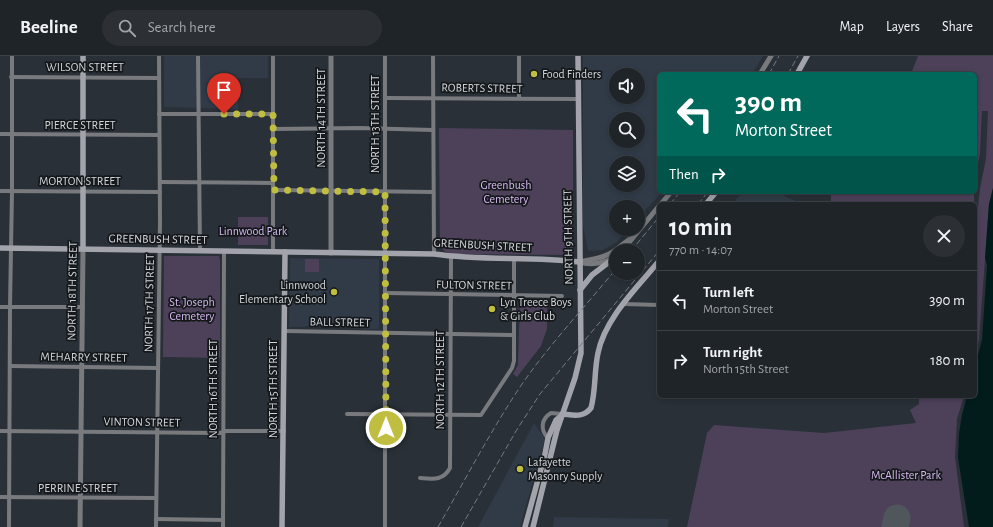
<!DOCTYPE html>
<meta charset="utf-8">
<style>
body{margin:0;font-family:"Alegreya Sans",sans-serif;background:#2c3035;color:#f1f3f6;height:100vh;display:flex;flex-direction:column;font-size:15px;white-space:nowrap}
*{box-sizing:border-box;margin:0}
p{font-size:13px;color:#a1a4a8}
.icon{flex:none;width:22px;height:22px;fill:none;stroke:currentColor;stroke-width:2;stroke-linecap:round;stroke-linejoin:round}
.map{position:relative;flex:1;overflow:hidden}
.drawer{position:absolute;left:657px;top:146px;width:320px;height:196px;display:flex;flex-direction:column;background:#1f2429;border-radius:6px;box-shadow:0 2px 6px #0003,0 0 0 1px #3c4146}
.drawer>*{flex:none}
.banner{position:absolute;left:657px;top:16px;width:320px;height:122px;border-radius:6px;box-shadow:0 2px 6px #0003,0 0 0 1px #3c4146;background:#00695c;color:#fff;overflow:hidden}
.buttons{position:absolute;left:609px;top:12px;display:grid;gap:8px}
.buttons a{display:grid;place-items:center;width:36px;height:36px;border-radius:50%;background:#1f2429;box-shadow:0 2px 6px #0003,0 0 0 1px #3c4146;font-size:20px}
.pin{position:absolute;display:grid;place-items:center;width:34px;height:34px;color:#fff;margin:-41px -17px;border-radius:50% 50% 50% 0;rotate:-45deg;box-shadow:0 0 4px #0007}
.pin .icon{rotate:45deg}
.me{position:absolute;width:44px;margin:-22px;rotate:0deg;stroke-linejoin:round;filter:drop-shadow(0 0 3px #0008)}
.turn{display:flex;align-items:center;gap:14px;height:84px;padding:0 12px;font-size:18px}
.turn .icon{width:52px;height:52px;stroke-width:2.5}
.turn b{display:block;font-size:28px;line-height:34px}
.then{display:flex;align-items:center;height:38px;padding:0 12px;background:#0003;gap:8px;font-size:15px}
.round{display:grid;place-items:center;flex:none;width:42px;height:42px;border-radius:21px;background:#2c3035}
.overview{display:flex;align-items:center;justify-content:space-between;height:68px;padding:0 12px}
h1{font-size:24px;font-weight:600;line-height:30px}
ul{padding:0;list-style:none}
li{display:flex;align-items:center;gap:12px;height:60px;padding:0 12px;border-top:1px solid #3c4146}
li div{flex:1}
li b{display:block;font-size:15px}
li em{font-style:normal}
header{display:flex;align-items:center;gap:24px;box-sizing:border-box;height:56px;padding:0 20px;background:#1f2429;border-bottom:1px solid #3c4146}
header strong{font-size:19px}
nav{display:flex;gap:22px;margin-inline-start:auto;font-size:14px}
.search{width:280px;height:36px;background:#2c3035;display:flex;align-items:center;gap:10px;box-sizing:border-box;padding:0 14px;border-radius:22px;color:#a1a4a8;font-size:15px}
.map>svg:first-child{display:block}
.built{fill:#303b47;fill-rule:evenodd}
.green{fill:#4d415a}
.water{fill:#021c1c}
.lines{fill:none;stroke-linecap:round;stroke-linejoin:round}
.runway{stroke:#4f565c;stroke-width:27}
.minor{stroke:#797a7e;stroke-width:4}
.tertiary{stroke:#797a7e;stroke-width:5}
.secondary{stroke:#a3a4ab;stroke-width:5.5}
.rail{stroke:#757b81;stroke-width:1;stroke-dasharray:6 3;stroke-linecap:butt}
.route{stroke:#bfbe41;stroke-width:7;stroke-dasharray:0 12.6}
.poi-dot{fill:#bfbe41;stroke:#15181b;stroke-width:1.5}
.labels{text-anchor:middle;dominant-baseline:central;stroke-width:3.5;stroke-linejoin:round;paint-order:stroke}
.street-label{font-size:12px;fill:#d1d5da;stroke:#15181b}
.poi-label{font-size:12px;fill:#d1d5da;stroke:#15181b;text-anchor:start}
.park-label{font-size:12px;fill:#d6b9f3;stroke:#15181b}
</style>
<header>
<strong>Beeline</strong>
<div class="search"><svg class="icon" aria-label="search" viewBox="0 0 24 24"><circle cx="10" cy="10" r="6"/><path d="M15 15l6 6"/></svg>Search here</div>
<nav><a>Map</a><a>Layers</a><a>Share</a></nav>
</header>
<div class="map">
<svg width="993" height="471" viewBox="0 0 993 471">
<rect width="100%" height="100%" fill="#293037"/>
<g class="built">
<path d="M164 0H268V22H238V53L164 51Z"/>
<path d="M583 0H763L752 18H659V136H662L638 162V151H616V173H628L617 186 603 194 590 195 588 194 583 170ZM616 19H638V41H616ZM616 63H638V85H616ZM616 107H638V129H616Z"/>
<path d="M743 136H780L786 141 803 148H732Z"/>
<path d="M290 202 379 203V273H365L355 269H312L303 271H289Z"/>
<path d="M534 367 545 383 520 471H478Z"/>
<path d="M554 461 669 463 668 471H553Z"/>
</g>
<g class="green">
<path d="M918 0H993V132L989 148 979 284 975 299V197L978 198V152L980 132 986 103 988 55H982L980 97 975 124V18H911Z"/>
<path d="M439 72 573 74V199L452 198C445 196 441 194 440 186Z"/>
<rect x="831" y="136" width="143" height="12"/>
<rect x="238" y="161" width="30" height="28"/>
<path d="M164 200H219L220 205V302L163 301Z"/>
<rect x="305" y="203" width="14" height="13"/>
<path d="M520 244H547V273L541 290 517 321 513 318 518 309Z"/>
<path d="M919 340H964L957 363 955 401 964 471H687L707 377 714 369 824 377 916 367 910 354 919 348Z"/>
</g>
<path class="water" d="M993 132V471H969L958 402 959 377 962 359 967 340H975V310L982 284 987 209 985 202 989 148Z"/>
<g class="lines">
<path class="runway" d="M895 471 897 462"/>
<g class="minor">
<path d="M198 0 200 195"/>
<path d="M273 0V196"/>
<path d="M385 0V471"/>
<path d="M433 0 434 198"/>
<path d="M519 0V42"/>
<path d="M11 21 159 22"/>
<path d="M386 42 578 43"/>
<path d="M159 58H273"/>
<path d="M273 73 359 72 433 74"/>
<path d="M0 78 159 79"/>
<path d="M160 126 273 127"/>
<path d="M274 134 433 136"/>
<path d="M0 135 160 136"/>
<path d="M386 237 562 240"/>
<path d="M624 248 659 249"/>
<path d="M0 251H83"/>
<path d="M285 275 514 279"/>
<path d="M10 310 158 312"/>
<path d="M347 358 481 359 512 312 514 305V202"/>
<path d="M0 375 220 377 226 375H284"/>
<path d="M548 382C540 374 541 363 551 357L562 358"/>
<path d="M420 422C433 423 443 425 450 412L451 200"/>
<path d="M0 441 156 442"/>
<path d="M156 463 223 464"/>
<path d="M9 471 10 251 12 135V0"/>
<path d="M156 471 160 165 159 0"/>
<path d="M223 471 224 195"/>
</g>
<g class="tertiary">
<path d="M760 18 771 0"/>
<path d="M661 148 671 136"/>
<path d="M622 195 659 150"/>
<path d="M331 197V0"/>
<path d="M580 206C591 203 601 203 611 197 619 193 624 186 632 182"/>
<path d="M580 206C591 210 606 207 616 200"/>
<path d="M80 471 83 193"/>
</g>
<g class="secondary">
<path d="M83 0V193"/>
<path d="M797 18 807 0"/>
<path d="M706 148 716 136"/>
<path d="M0 192 434 198C482 205 532 200 580 206"/>
<path d="M580 234 592 219 613 203"/>
<path d="M562 358C574 359 583 362 591 352 596 334 594 315 598 297 605 262 637 232 659 205"/>
<path d="M282 471 285 196"/>
<path d="M525 471 545 398 548 382 556 364 562 359"/>
<path d="M533 471 557 374 575 322 581 297 578 0"/>
</g>
<g class="rail">
<path d="M769 18 779 0"/>
<path d="M788 18 798 0"/>
<path d="M670 148 680 136"/>
<path d="M698 148 708 136"/>
<path d="M631 195 659 161"/>
<path d="M438 471C465 424 490 376 520 331 548 290 584 252 616 213"/>
<path d="M461 471 516 375 540 338 659 195"/>
</g>
</g>
<g class="lines">
<path class="route" d="M224 58H273L274 134 385 136 386 372"/>
</g>
<g class="poi-dot">
<circle cx="534" cy="18" r="4"/>
<circle cx="334" cy="236" r="4"/>
<circle cx="492" cy="253" r="4"/>
<circle cx="520" cy="413" r="4"/>
</g>
<g class="labels">
<g class="street-label">
<text x="85" y="11">WILSON STREET</text>
<text transform="translate(482 32) rotate(1)">ROBERTS STREET</text>
<text transform="translate(321 62) rotate(-90)">NORTH 14TH STREET</text>
<text transform="translate(375 68) rotate(-90)">NORTH 13TH STREET</text>
<text x="80" y="69">PIERCE STREET</text>
<text x="80" y="125">MORTON STREET</text>
<text transform="translate(568 181) rotate(-91)">NORTH 9TH STREET</text>
<text transform="translate(158 183) rotate(1)">GREENBUSH STREET</text>
<text transform="translate(483 189) rotate(3)">GREENBUSH STREET</text>
<text transform="translate(474 229) rotate(1)">FULTON STREET</text>
<text transform="translate(72 235) rotate(-89)">NORTH 18TH STREET</text>
<text transform="translate(149 247) rotate(-89)">NORTH 17TH STREET</text>
<text transform="translate(340 266) rotate(1)">BALL STREET</text>
<text transform="translate(84 301) rotate(1)">MEHARRY STREET</text>
<text transform="translate(440 324) rotate(-90)">NORTH 12TH STREET</text>
<text transform="translate(213 333) rotate(-90)">NORTH 16TH STREET</text>
<text transform="translate(273 333) rotate(-90)">NORTH 15TH STREET</text>
<text transform="translate(142 366) rotate(1)">VINTON STREET</text>
<text x="78" y="432">PERRINE STREET</text>
</g>
<g class="poi-label">
<text x="542" y="18">Food Finders</text>
<text x="326" y="229" text-anchor="end">Linnwood<tspan x="326" dy="14">Elementary School</tspan></text>
<text x="500" y="246">Lyn Treece Boys<tspan x="500" dy="14">&amp; Girls Club</tspan></text>
<text x="528" y="406">Lafayette<tspan x="528" dy="14">Masonry Supply</tspan></text>
</g>
<g class="park-label">
<text x="506" y="129">Greenbush<tspan x="506" dy="14">Cemetery</tspan></text>
<text x="253" y="175">Linnwood Park</text>
<text x="192" y="246">St. Joseph<tspan x="192" dy="14">Cemetery</tspan></text>
<text x="906" y="419">McAllister Park</text>
</g>
</g>
</svg>
<div class="buttons">
<a><svg class="icon" aria-label="sound" viewBox="0 0 24 24"><path d="M4 9h4l5-4v14l-5-4H4zM17 9q2 3 0 6"/></svg></a>
<a><svg class="icon" aria-label="search" viewBox="0 0 24 24"><circle cx="10" cy="10" r="6"/><path d="M15 15l6 6"/></svg></a>
<a><svg class="icon" aria-label="layers" viewBox="0 0 24 24"><path d="M12 4l9 5-9 5-9-5zM3 14l9 5 9-5"/></svg></a>
<a>+</a>
<a>−</a>
</div>
<div class="pin" style="left:224px;top:58px;background:#d93025"><svg class="icon" aria-label="arrive" viewBox="0 0 24 24"><path d="M6 21V4h12l-3 4 3 4H6"/></svg></div>
<svg class="me" style="left:386px;top:372px" viewBox="-20 -20 40 40"><circle r="17" fill="#bfbe41" stroke="#fff" stroke-width="3"/><path d="M0-11L8 9 0 5-8 9z" fill="#fff"/></svg>
<div class="banner">
<div class="turn"><svg class="icon" aria-label="left" viewBox="0 0 24 24"><path d="M17 20v-9H6M10 6l-5 5 5 5"/></svg><div><b>390 m</b>Morton Street</div></div>
<div class="then">Then<svg class="icon" aria-label="right" viewBox="0 0 24 24"><path d="M7 20v-9h11M14 6l5 5-5 5"/></svg></div>
</div>
<section class="drawer">
<div class="overview"><div><h1>10 min</h1><p>770 m · 14:07</p></div><a class="round"><svg class="icon" aria-label="close" viewBox="0 0 24 24"><path d="M6 6l12 12M18 6L6 18"/></svg></a></div>
<ul>
<li><svg class="icon" aria-label="left" viewBox="0 0 24 24"><path d="M17 20v-9H6M10 6l-5 5 5 5"/></svg><div><b>Turn left</b><p>Morton Street</p></div><em>390 m</em></li>
<li><svg class="icon" aria-label="right" viewBox="0 0 24 24"><path d="M7 20v-9h11M14 6l5 5-5 5"/></svg><div><b>Turn right</b><p>North 15th Street</p></div><em>180 m</em></li>
</ul>
</section>
</div>
